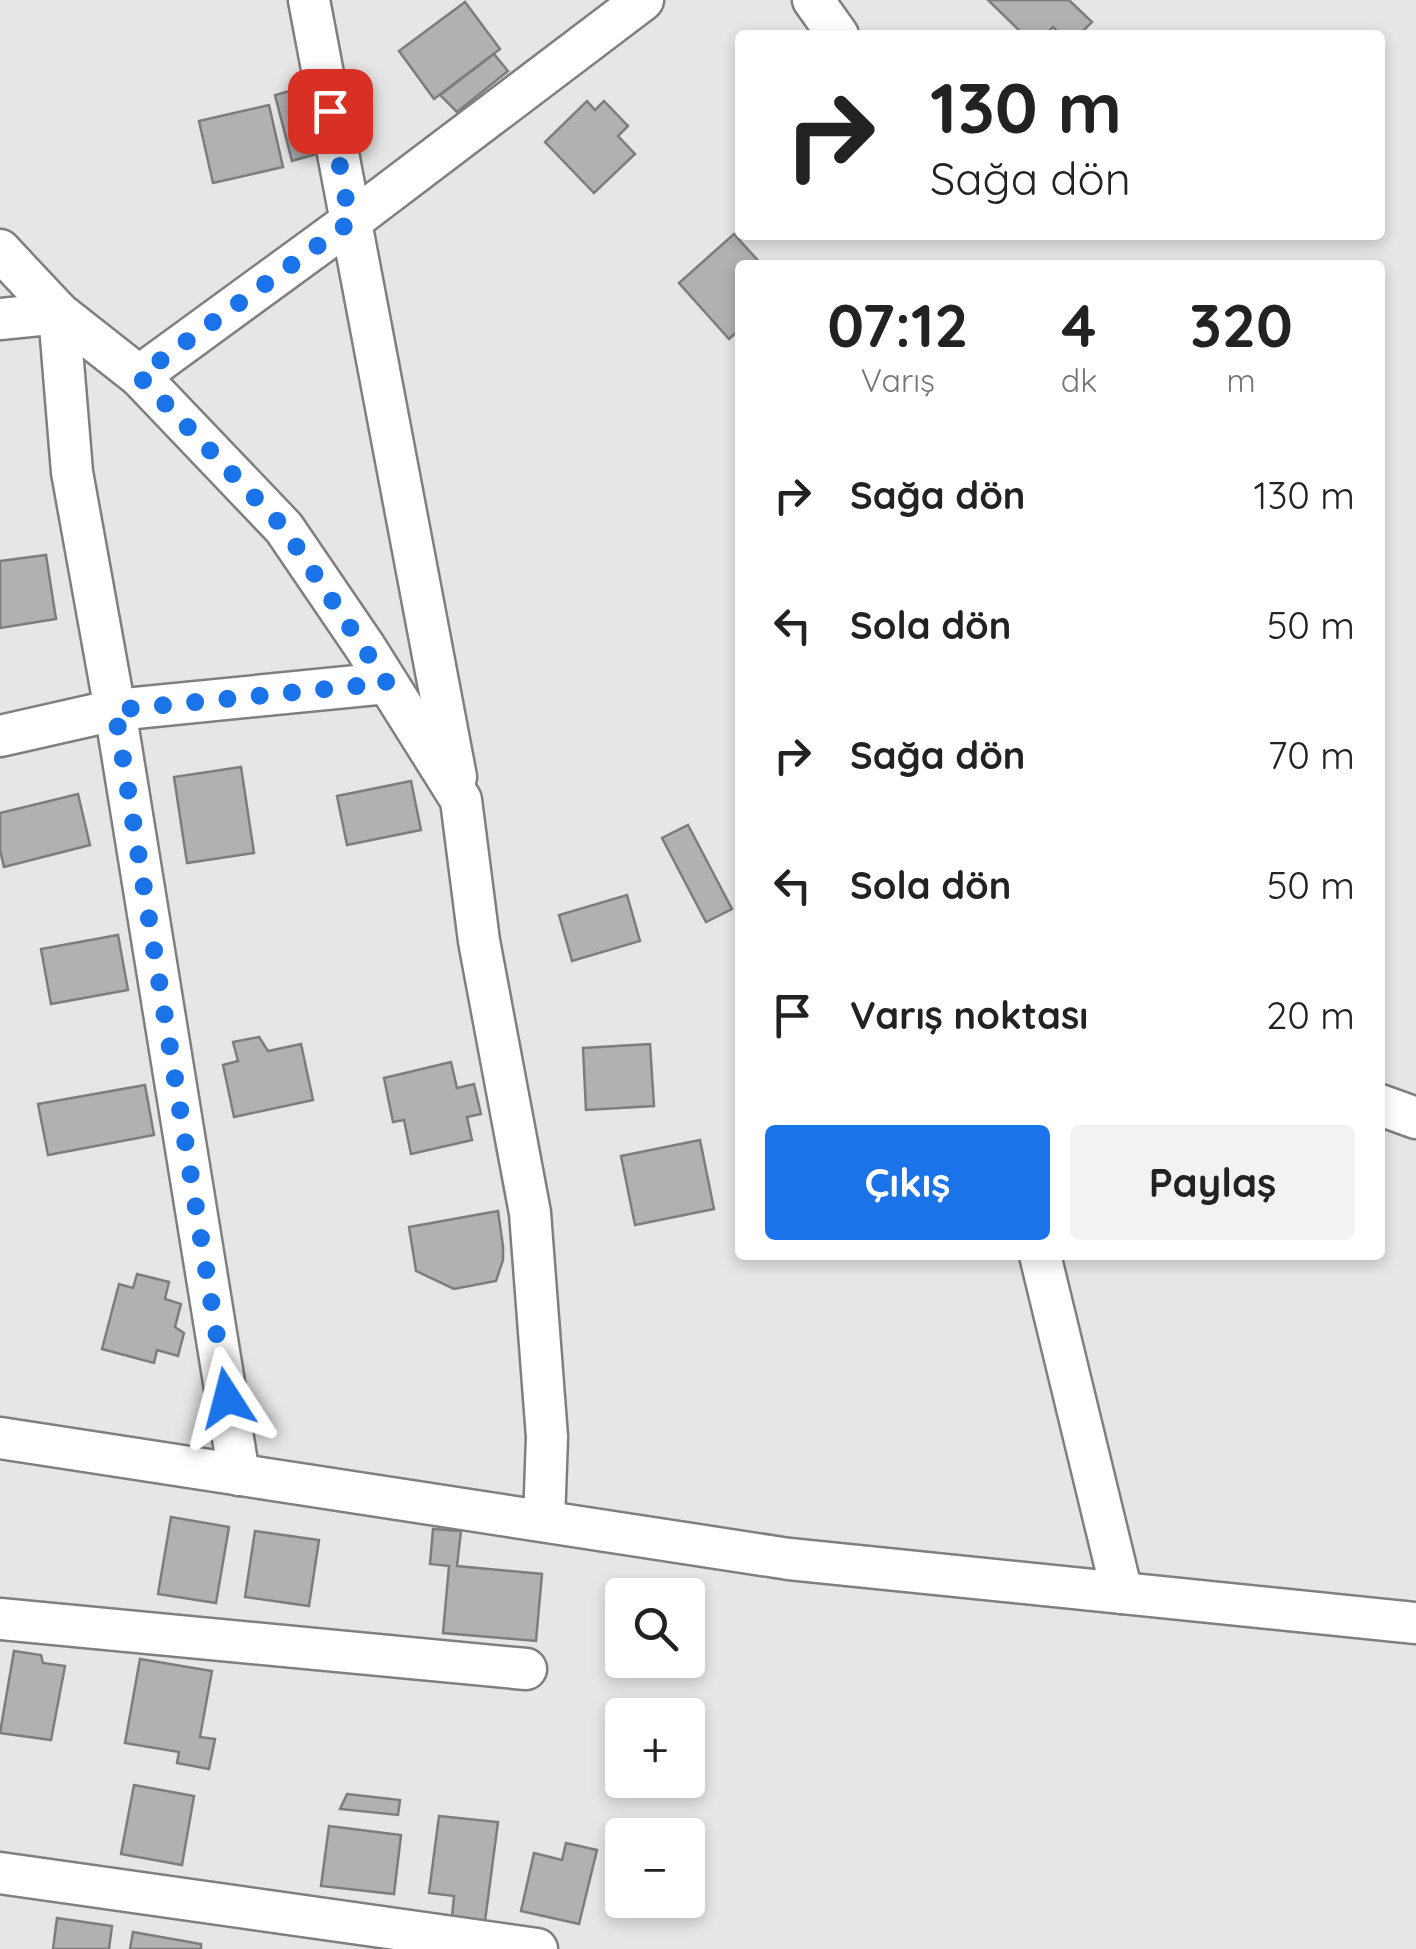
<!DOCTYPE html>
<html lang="tr">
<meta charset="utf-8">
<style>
body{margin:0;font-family:Quicksand,sans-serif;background:#f2f2f2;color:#222;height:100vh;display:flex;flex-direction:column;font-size:38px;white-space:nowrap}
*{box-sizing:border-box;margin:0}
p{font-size:32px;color:#767676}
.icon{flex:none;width:55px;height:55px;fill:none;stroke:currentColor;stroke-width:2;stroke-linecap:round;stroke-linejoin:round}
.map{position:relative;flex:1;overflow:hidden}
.drawer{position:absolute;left:735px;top:260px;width:650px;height:1000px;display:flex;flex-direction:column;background:#fff;border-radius:10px;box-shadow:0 5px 15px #0003}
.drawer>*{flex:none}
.hud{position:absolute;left:735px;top:30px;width:650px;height:210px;border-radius:10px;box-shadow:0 5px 15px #0003;background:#fff;color:#222;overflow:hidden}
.tools{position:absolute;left:605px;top:1578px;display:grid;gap:20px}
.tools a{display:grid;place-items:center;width:100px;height:100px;border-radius:10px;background:#fff;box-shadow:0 5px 15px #0003;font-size:50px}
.pin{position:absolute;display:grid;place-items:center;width:85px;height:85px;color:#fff;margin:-42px;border-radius:20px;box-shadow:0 5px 15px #0006}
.me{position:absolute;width:110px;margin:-55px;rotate:351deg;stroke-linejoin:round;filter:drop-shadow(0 0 8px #0008)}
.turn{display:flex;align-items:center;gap:35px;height:210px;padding:0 30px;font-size:45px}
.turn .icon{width:130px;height:130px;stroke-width:2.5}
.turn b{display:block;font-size:70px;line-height:85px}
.eta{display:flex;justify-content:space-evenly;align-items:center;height:170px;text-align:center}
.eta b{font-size:60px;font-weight:700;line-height:70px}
.primary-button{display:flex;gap:20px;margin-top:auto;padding:20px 30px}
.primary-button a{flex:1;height:115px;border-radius:10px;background:#1a73e8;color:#fff;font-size:40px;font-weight:700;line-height:115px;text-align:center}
.primary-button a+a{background:#f2f2f2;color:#222}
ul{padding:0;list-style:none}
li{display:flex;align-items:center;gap:30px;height:130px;padding:0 30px}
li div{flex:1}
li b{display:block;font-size:38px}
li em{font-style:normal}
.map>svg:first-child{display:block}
.building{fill:#b1b1b2;stroke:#7d7d7e;stroke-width:2.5}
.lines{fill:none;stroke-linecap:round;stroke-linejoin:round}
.minor-casing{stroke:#7f7f81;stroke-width:45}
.minor{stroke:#fff;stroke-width:40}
.route{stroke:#1a73e8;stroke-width:18;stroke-dasharray:0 32.4}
</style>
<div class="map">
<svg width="1416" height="1949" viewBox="0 0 1416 1949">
<rect width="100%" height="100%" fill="#e6e6e7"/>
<g class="building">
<path d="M988 0H1069L1092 22 1079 35H1061L1053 27 1045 35H1024Z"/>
<path d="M465 2 500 49 434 99 399 51Z"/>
<path d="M494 54 508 71 457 112 440 95Z"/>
<path d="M300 88 317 154 292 161 275 95Z"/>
<path d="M587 101 595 110 604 101 628 126 618 136 635 154 594 193 545 142Z"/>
<path d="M269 105 283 167 213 183 199 121Z"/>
<path d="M734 234 762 265H740V329L729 339 679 283Z"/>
<path d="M46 555 56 619 0 628V561Z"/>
<path d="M241 767 254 853 187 863 174 777Z"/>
<path d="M411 781 421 830 347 845 337 796Z"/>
<path d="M78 794 90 845 4 867 0 850V813Z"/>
<path d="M688 825 732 909 706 922 662 838Z"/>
<path d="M627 895 640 941 572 961 559 915Z"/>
<path d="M118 935 128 990 51 1004 41 949Z"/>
<path d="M259 1037 268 1051 301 1044 313 1100 234 1117 223 1065 238 1061 233 1042Z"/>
<path d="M650 1044 654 1106 586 1110 583 1048Z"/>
<path d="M451 1062 457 1088 474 1084 481 1114 467 1117 472 1140 411 1154 404 1120 393 1122 384 1078Z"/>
<path d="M145 1085 154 1135 48 1155 38 1104Z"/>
<path d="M700 1140 714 1209 635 1225 621 1156Z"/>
<path d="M498 1211 503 1246V1260L496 1281 454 1289 416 1271 409 1227Z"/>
<path d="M137 1274 169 1282 165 1299 181 1304 175 1327 184 1333 178 1356 157 1350 154 1363 102 1349 119 1284 133 1288Z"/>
<path d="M171 1517 229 1527 216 1603 158 1594Z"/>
<path d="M433 1529 461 1531 457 1566 542 1574 536 1641 443 1633 449 1566 430 1564Z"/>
<path d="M255 1531 319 1540 309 1606 245 1597Z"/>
<path d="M14 1651 41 1655 43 1663 65 1666 51 1740 0 1733Z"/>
<path d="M140 1659 212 1671 200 1737 215 1739 209 1769 177 1763 179 1752 125 1743Z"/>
<path d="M134 1785 194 1796 182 1865 121 1854Z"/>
<path d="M347 1794 400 1800 398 1815 340 1809Z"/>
<path d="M439 1816 498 1822 485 1921 452 1917 454 1896 429 1893Z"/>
<path d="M329 1826 401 1835 394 1894 321 1886Z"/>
<path d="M566 1843 597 1850 579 1924 521 1911 534 1853 562 1860Z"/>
<path d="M57 1918 112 1926 109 1949H53Z"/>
<path d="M133 1932 201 1944V1949H130Z"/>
</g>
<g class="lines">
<g class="minor-casing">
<g id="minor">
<path d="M309 0 456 777"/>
<path d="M813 0 838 35"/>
<path d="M0 250 59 313 139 376 284 528 365 647 461 800 479 941 530 1213 547 1437 544 1521"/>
<path d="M0 319 59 313 72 472 115 710 239 1475"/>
<path d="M139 376 350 222 643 0"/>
<path d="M0 736 115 710 387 683"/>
<path d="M1380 1105 1416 1118"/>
<path d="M1040 1255 1122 1593"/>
<path d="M0 1438 789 1559 1416 1623"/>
<path d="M0 1619 526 1669"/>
<path d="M0 1873 537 1949"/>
</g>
</g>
<use href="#minor" class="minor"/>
</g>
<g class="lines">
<path class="route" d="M227 1398 115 710 387 683 284 528 139 376 350 222 330 111"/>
</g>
</svg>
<div class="tools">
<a><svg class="icon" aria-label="search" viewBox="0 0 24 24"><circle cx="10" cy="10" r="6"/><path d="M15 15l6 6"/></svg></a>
<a>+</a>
<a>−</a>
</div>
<div class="pin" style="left:330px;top:111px;background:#d93025"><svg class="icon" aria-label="arrive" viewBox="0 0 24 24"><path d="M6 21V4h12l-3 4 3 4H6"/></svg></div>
<svg class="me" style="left:227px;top:1398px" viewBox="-20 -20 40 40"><path d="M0-17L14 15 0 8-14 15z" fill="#1a73e8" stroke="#fff" stroke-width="4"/></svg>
<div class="hud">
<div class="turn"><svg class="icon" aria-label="right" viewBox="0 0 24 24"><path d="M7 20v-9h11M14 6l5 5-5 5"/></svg><div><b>130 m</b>Sağa dön</div></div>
</div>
<section class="drawer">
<div class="eta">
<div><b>07:12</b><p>Varış</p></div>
<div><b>4</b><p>dk</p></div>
<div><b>320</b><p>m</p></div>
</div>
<ul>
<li><svg class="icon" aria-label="right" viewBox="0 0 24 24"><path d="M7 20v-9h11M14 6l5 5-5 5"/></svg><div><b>Sağa dön</b></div><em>130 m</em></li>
<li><svg class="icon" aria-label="left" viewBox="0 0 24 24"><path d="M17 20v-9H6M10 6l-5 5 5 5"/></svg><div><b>Sola dön</b></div><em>50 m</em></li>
<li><svg class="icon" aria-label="right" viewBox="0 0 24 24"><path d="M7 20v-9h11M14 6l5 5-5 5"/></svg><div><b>Sağa dön</b></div><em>70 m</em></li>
<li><svg class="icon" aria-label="left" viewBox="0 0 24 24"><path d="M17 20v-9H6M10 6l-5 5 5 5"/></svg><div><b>Sola dön</b></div><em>50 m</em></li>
<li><svg class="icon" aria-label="arrive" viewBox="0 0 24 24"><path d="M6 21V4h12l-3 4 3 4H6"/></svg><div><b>Varış noktası</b></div><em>20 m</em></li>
</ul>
<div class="primary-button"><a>Çıkış</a><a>Paylaş</a></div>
</section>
</div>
